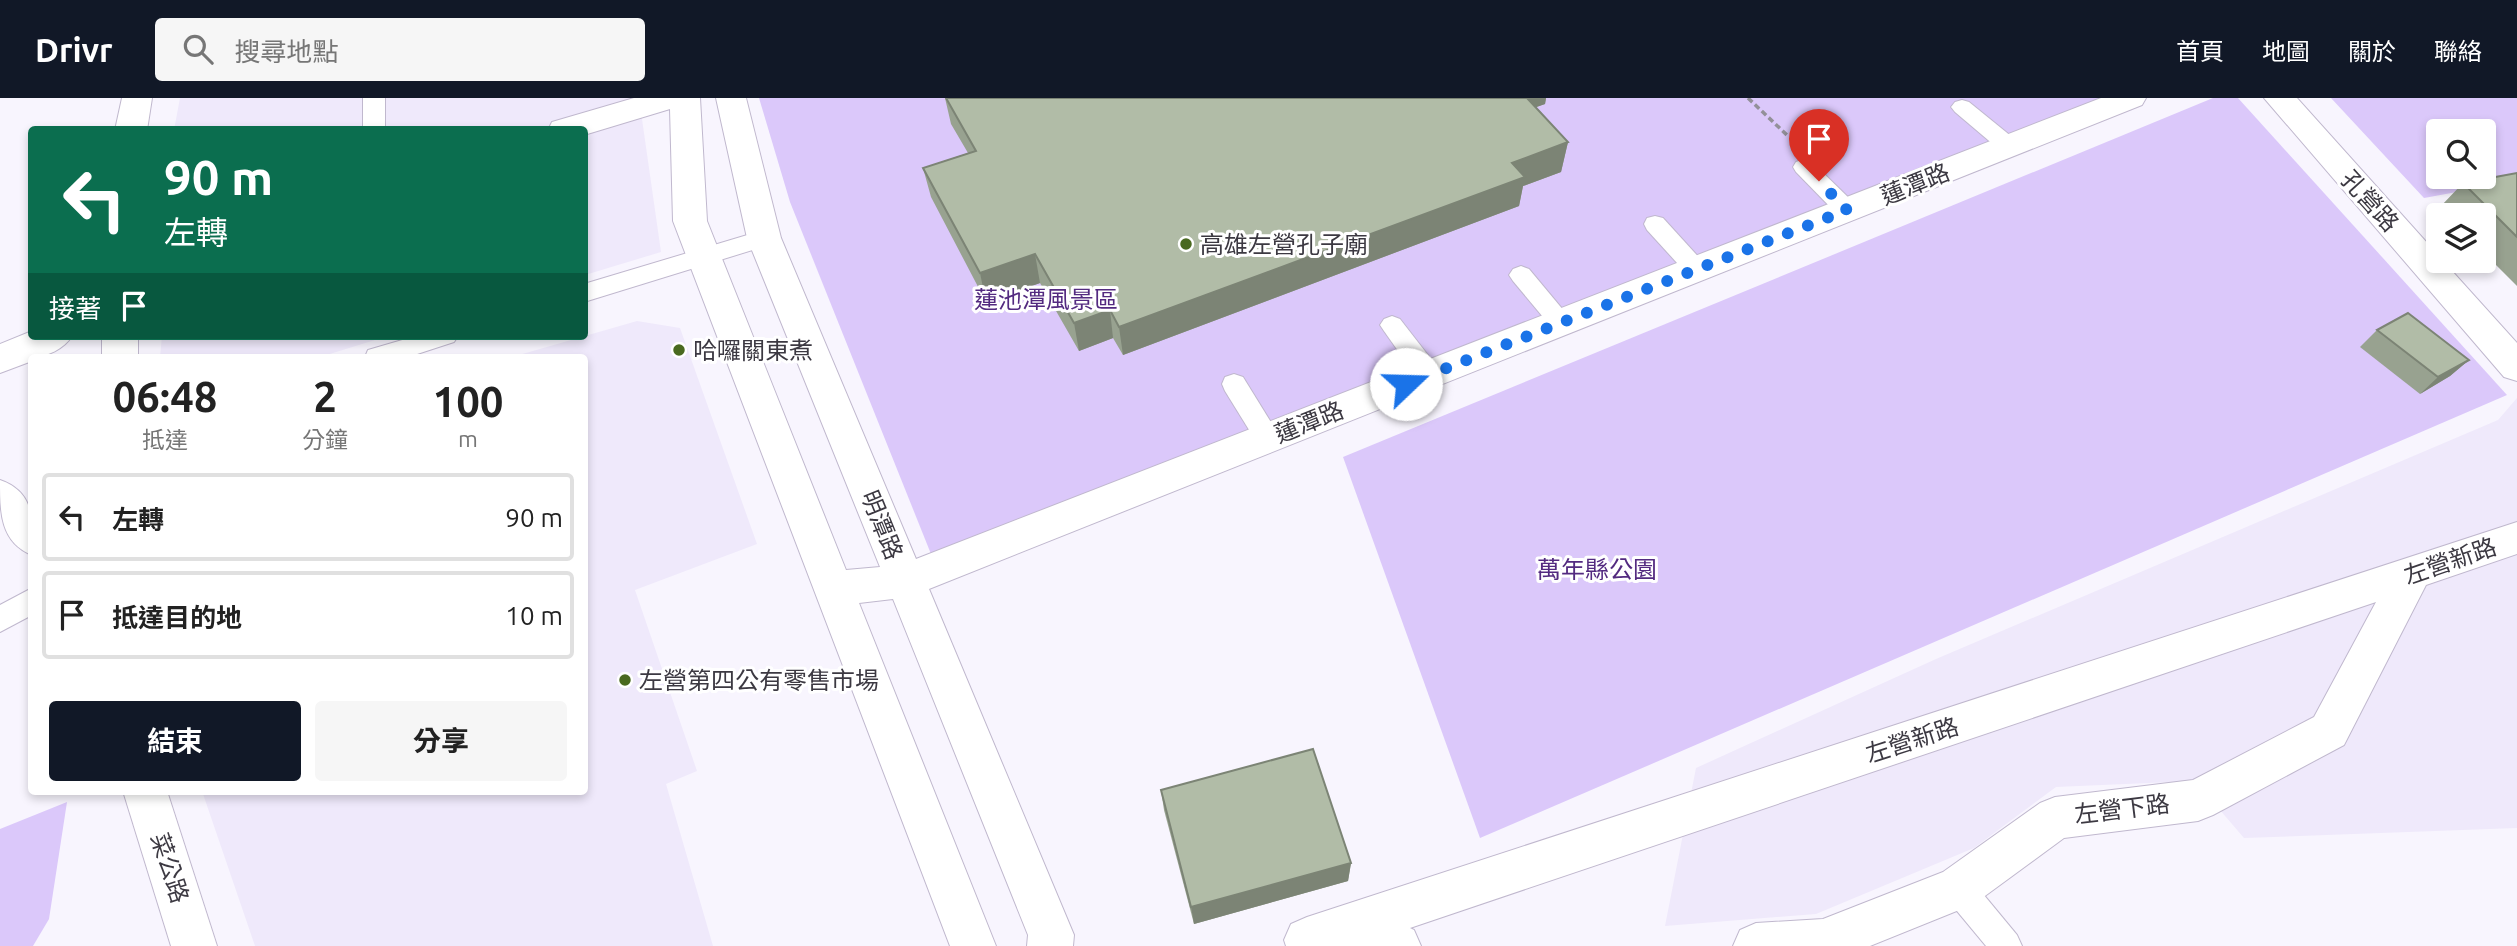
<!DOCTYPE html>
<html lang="zh-TW">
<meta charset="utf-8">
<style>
body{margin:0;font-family:Ubuntu,"Noto Sans TC",sans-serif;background:#f6f6f6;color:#222;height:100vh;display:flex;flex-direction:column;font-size:26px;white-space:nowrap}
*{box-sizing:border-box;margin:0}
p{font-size:23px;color:#767676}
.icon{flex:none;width:38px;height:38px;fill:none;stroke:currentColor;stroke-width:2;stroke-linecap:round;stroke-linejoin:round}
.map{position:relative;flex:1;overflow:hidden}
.sheet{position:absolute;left:28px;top:256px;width:560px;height:441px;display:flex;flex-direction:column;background:#fff;border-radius:7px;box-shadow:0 4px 10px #0003}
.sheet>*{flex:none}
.hud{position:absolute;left:28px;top:28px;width:560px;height:214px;border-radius:7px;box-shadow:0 4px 10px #0003;background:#0b6e4f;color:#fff;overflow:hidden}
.controls{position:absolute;left:2426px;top:21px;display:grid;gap:14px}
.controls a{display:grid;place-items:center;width:70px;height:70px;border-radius:7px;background:#fff;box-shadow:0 4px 10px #0003;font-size:35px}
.pin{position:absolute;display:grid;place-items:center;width:60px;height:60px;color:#fff;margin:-72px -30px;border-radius:50% 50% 50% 0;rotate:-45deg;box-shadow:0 0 7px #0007}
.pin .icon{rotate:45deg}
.me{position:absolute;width:77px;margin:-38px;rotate:69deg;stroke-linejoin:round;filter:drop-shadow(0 0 5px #0008)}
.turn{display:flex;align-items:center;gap:24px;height:147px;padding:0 21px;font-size:32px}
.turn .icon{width:91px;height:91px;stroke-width:2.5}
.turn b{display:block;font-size:49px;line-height:60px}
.then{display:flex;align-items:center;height:66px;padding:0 21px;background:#0003;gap:14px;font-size:26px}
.eta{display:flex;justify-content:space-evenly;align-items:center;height:119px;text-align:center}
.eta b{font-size:42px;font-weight:700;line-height:49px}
.primary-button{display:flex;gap:14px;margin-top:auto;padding:14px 21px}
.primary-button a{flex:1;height:80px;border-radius:7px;background:#111827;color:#fff;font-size:28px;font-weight:700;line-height:80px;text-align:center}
.primary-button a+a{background:#f6f6f6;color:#222}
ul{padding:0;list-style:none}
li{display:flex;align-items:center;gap:21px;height:88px;margin:0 14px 10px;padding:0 7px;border:4px solid #e0e0e0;border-radius:7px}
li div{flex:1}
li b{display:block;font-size:26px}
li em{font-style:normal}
header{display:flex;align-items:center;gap:42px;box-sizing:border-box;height:98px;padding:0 35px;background:#111827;color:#fff}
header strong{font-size:33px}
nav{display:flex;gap:38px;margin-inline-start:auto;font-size:24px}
.search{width:490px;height:63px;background:#f6f6f6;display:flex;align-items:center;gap:18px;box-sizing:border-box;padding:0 24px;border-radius:7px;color:#767676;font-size:26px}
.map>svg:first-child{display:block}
.built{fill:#efe9fb}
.green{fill:#dbc8fa;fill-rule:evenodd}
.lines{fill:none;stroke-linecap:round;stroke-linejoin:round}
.service-casing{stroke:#c0b8ce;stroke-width:2}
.minor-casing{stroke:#c0b8ce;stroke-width:2}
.path{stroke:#939099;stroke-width:3.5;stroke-dasharray:6 3.5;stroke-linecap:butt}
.service{fill:#fff;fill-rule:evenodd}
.minor{fill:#fff;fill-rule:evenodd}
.wall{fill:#98a290}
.shaded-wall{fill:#7c8475}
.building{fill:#b1bca7;stroke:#7c8475;stroke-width:2}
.route{stroke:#1a73e8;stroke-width:12;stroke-dasharray:0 21.6}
.poi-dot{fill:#49691f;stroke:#fff;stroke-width:2.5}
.labels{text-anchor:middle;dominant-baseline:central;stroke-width:6;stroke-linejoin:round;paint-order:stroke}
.street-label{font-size:24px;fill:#3c3942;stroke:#fff}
.poi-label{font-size:24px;fill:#3c3942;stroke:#fff;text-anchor:start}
.park-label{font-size:24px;fill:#532a80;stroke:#fff}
</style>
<header>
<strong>Drivr</strong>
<div class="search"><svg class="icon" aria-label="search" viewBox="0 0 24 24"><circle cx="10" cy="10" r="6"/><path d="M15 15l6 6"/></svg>搜尋地點</div>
<nav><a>首頁</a><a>地圖</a><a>關於</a><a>聯絡</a></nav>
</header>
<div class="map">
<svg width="2517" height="848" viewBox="0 0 2517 848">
<rect width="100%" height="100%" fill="#f8f5fe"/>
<g class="built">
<path d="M180 0H639L661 154 585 177 584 32H174Z"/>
<path d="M637 223 680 230 757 446 635 492 697 673 666 686 713 848H255L202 693H584V259H512Z"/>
<path d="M162 238H388L320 259H160Z"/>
<path d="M2517 300V730L2244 740 2195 683 2056 689 1974 750 1816 816 1665 828 1696 670 1936 561 2498 322Z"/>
</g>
<g class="green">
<path d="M759 0H2105L933 461 790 104Z"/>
<path d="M2213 0H2238L2507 297 1480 740 1343 359Z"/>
<path d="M2331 0H2517V83L2424 100ZM2438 33H2483V79H2438Z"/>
<path d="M67 704 49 821 33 848H0V731Z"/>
</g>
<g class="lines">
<g class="service-casing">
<g id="service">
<rect x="363" y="0" width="22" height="32"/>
<path d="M1962 2 1969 4 2017 43 2020 48 2017 53 2009 55 2001 53 1955 14 1951 9 1955 4Z"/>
<path d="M1804 61 1812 64 1855 106 1858 112 1855 118 1847 120 1839 118 1796 74 1793 69 1796 64Z"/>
<path d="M1655 118 1663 120 1704 165 1708 171 1704 177 1696 180 1688 177 1647 132 1644 126 1647 120Z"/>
<path d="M764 132 772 134 775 140 772 146 584 204V186Z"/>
<path d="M1521 168 1529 171 1569 219 1573 225 1569 231 1561 234 1553 231 1513 183 1509 177 1513 171Z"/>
<path d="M1392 218 1400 221 1438 270 1441 277 1438 284 1429 287 1420 284 1384 233 1380 227 1384 221Z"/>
<path d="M416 238H458L454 244 408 259H365L368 252Z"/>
<path d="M1234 276 1243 279 1277 334 1281 341 1277 348 1268 351 1259 348 1225 293 1222 286 1225 279Z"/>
<path d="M32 490V517L0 534V507Z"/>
<path d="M1958 775 1969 779 2017 837 2022 848H1986L1947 801 1943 790 1947 779Z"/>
</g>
</g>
<g class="minor-casing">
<g id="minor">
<path d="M122 0H152L147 32H115Z"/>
<path d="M634 0H700L707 123 846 472 880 469 747 140 716 0H746L781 140 916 461 2101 0H2146L2142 7 929 491 1074 837 1073 848H1027L1028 837 893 501 859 505 996 848H950L673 123 670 11 584 37V32H548L552 24Z"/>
<path d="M2264 0H2297L2438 157V163H2443L2517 245V283L2504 279Z"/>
<path d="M32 233V238H72C64 251 47 259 32 259V263L0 275V246Z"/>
<rect x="102" y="238" width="36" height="21"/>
<path d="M0 382C37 395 32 425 32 457 0 444 0 414 0 382Z"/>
<path d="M2517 424V456L2426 487 2344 647 2213 717 2198 723 2064 740 1974 806 1870 848H1733L1740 832 1756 825 1823 821 1943 774 2040 705 2055 699 2193 682 2314 619 2376 504 1410 830 1414 832 1421 848H1286L1284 842 1291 826 1307 819Z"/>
<path d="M123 693H167L217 848H171Z"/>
</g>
</g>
<path class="path" d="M1748 0 1789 39"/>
<use href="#service" class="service"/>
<use href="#minor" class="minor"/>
</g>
<g class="wall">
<path d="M945 0H1546L1545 6 1536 9 1568 44 1561 74 1523 88 1519 108 1123 257 1113 240 1079 253 1040 185 986 204 931 99 923 70 968 55 951 26Z"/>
<path d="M2517 75V188L2483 154V117H2448L2440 109 2463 85Z"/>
<path d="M2377 232 2469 262 2450 278 2420 296 2360 249Z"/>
<path d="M1161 692 1351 765 1348 783 1194 826 1164 712Z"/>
</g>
<g class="shaded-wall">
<path d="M1514 0H1546L1545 6 1511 18Z"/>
<path d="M1568 44 1561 74 1523 88 1519 108 1123 257 1119 229 1512 65Z"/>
<path d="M1035 156 1040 185 986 204 980 175Z"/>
<path d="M1110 212 1113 240 1079 253 1074 225Z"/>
<path d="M2469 262 2450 278 2420 296 2438 279Z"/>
<path d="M1351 765 1348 783 1194 826 1191 809Z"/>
</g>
<g class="building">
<path d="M946 0H1527L1568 44 1512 65 1525 79 1119 229 1110 212 1074 225 1035 156 980 175 923 70 976 53Z"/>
<path d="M2517 75V139L2463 85Z"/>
<path d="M2408 215 2469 262 2438 279 2377 232Z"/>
<path d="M1313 651 1351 765 1191 809 1161 692Z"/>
</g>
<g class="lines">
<path class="route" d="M1406 286 1847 112 1819 83"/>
</g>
<g class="poi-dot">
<circle cx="1186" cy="146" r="7"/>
<circle cx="679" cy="252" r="7"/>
<circle cx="625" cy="582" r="7"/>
</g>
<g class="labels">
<g class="street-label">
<text transform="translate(1915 86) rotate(-22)">蓮潭路</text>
<text transform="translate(2370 103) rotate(48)">孔營路</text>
<text transform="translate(1309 324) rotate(-22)">蓮潭路</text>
<text transform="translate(882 427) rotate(68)">明潭路</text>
<text transform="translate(2450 463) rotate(-19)">左營新路</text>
<text transform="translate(1912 642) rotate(-18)">左營新路</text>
<text transform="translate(2122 711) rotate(-7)">左營下路</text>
<text transform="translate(170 770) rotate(72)">菜公路</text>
</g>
<g class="poi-label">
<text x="1200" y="146">高雄左營孔子廟</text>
<text x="693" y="252">哈囉關東煮</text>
<text x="639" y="582">左營第四公有零售市場</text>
</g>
<g class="park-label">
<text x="1046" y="201">蓮池潭風景區</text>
<text x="1597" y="471">萬年縣公園</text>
</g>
</g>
</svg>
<div class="controls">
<a><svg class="icon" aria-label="search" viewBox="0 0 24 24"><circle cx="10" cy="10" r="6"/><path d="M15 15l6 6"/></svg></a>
<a><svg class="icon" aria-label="layers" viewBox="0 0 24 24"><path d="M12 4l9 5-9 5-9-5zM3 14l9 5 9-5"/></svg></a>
</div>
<div class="pin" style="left:1819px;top:83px;background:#d93025"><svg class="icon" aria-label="arrive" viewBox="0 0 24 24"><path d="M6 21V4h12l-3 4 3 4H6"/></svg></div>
<svg class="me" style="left:1406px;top:286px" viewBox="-20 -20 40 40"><circle r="19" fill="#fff"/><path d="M0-13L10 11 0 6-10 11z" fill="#1a73e8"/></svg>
<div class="hud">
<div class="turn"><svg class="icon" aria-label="left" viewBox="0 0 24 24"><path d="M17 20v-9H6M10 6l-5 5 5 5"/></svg><div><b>90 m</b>左轉</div></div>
<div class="then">接著<svg class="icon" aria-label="arrive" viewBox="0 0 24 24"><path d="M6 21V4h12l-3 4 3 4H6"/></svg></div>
</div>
<section class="sheet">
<div class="eta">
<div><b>06:48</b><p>抵達</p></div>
<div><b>2</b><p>分鐘</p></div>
<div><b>100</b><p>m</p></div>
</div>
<ul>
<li><svg class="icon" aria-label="left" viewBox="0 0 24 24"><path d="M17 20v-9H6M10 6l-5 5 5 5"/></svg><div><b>左轉</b></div><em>90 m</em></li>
<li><svg class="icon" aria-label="arrive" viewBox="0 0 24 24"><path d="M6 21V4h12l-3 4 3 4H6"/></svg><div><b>抵達目的地</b></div><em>10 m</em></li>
</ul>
<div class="primary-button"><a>結束</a><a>分享</a></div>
</section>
</div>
